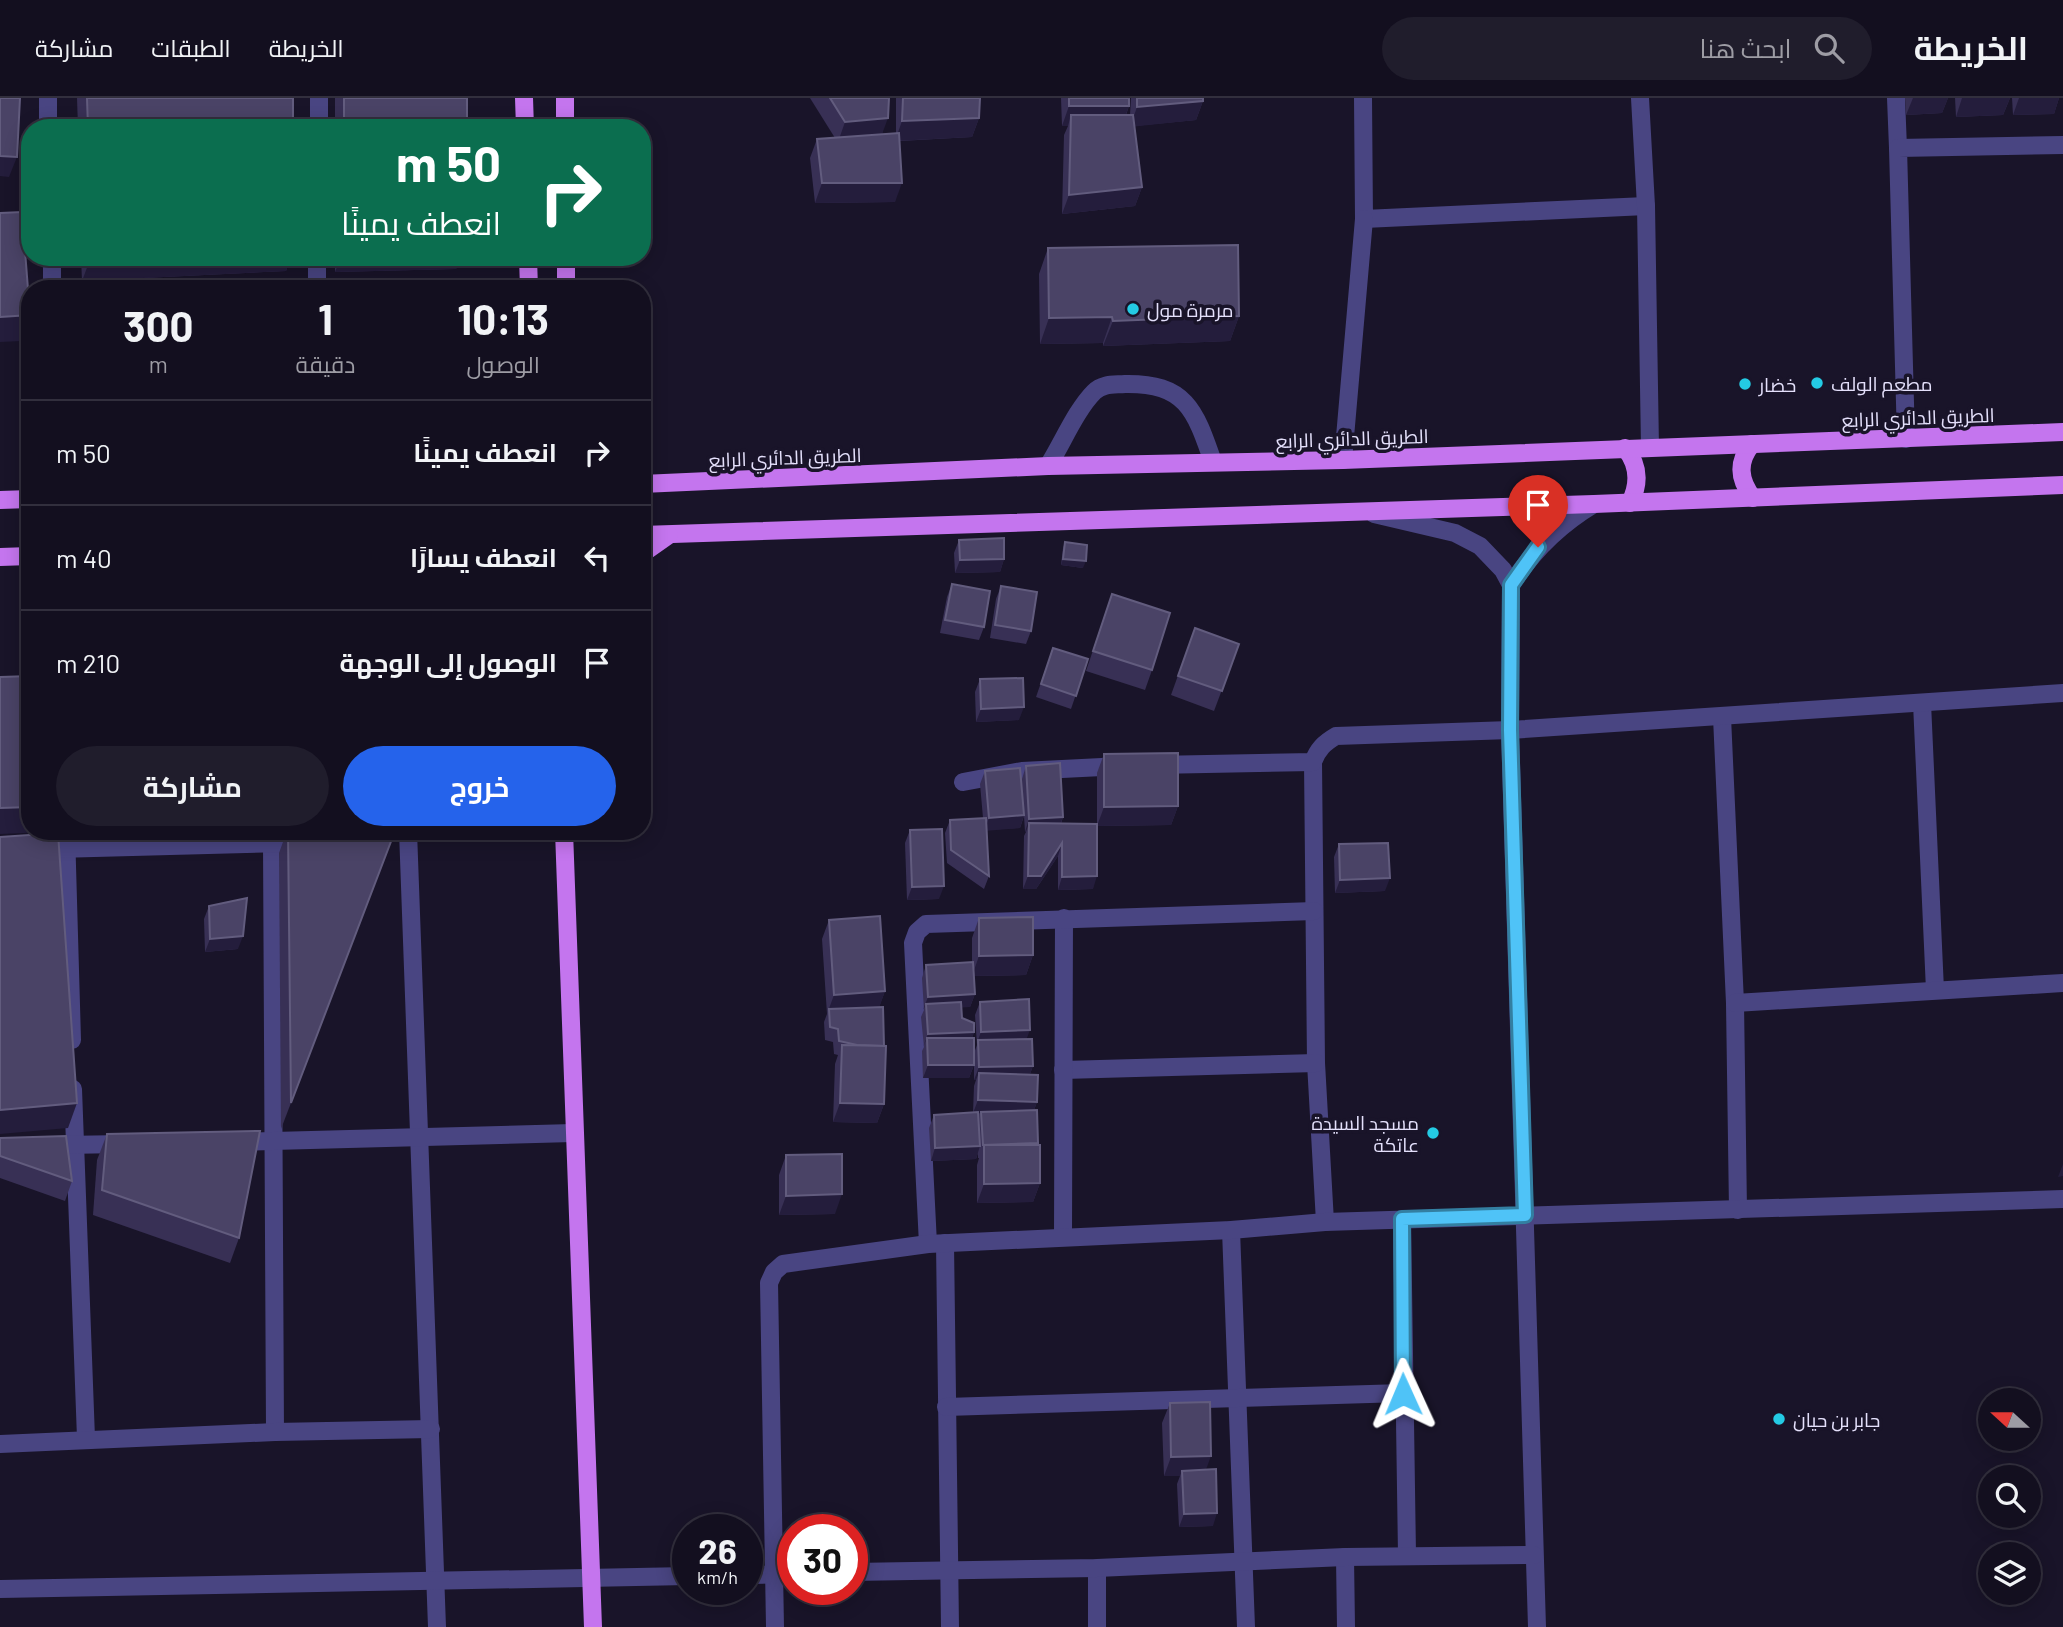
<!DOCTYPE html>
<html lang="ar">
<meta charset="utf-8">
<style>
body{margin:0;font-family:Barlow,Cairo,sans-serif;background:#201d2c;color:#f1f3f6;direction:rtl;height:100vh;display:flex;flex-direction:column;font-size:26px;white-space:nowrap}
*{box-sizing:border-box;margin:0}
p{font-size:23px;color:#9d9ca4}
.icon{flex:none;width:38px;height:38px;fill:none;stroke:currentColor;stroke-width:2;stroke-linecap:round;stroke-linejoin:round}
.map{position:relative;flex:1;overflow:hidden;direction:ltr}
.panel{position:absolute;left:21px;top:182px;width:630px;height:560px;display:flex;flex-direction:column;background:#130f1f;border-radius:28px;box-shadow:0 4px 18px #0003,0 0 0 2px #322f3d;direction:rtl}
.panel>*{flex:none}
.banner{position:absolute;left:21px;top:21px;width:630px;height:147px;border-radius:28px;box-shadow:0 4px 18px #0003,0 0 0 2px #322f3d;direction:rtl;background:#0b6e4f;color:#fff;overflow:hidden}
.needle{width:46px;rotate:291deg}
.tools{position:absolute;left:1978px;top:1290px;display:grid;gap:14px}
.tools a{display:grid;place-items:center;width:63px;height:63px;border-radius:50%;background:#130f1f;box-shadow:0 4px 18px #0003,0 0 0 2px #322f3d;font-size:35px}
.speed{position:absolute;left:672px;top:1416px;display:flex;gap:14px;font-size:35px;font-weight:700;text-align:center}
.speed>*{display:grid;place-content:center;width:91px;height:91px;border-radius:50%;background:#130f1f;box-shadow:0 4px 18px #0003,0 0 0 2px #322f3d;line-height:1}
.speed small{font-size:18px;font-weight:400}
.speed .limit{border:10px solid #d22;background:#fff;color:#111}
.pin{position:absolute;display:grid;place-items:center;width:60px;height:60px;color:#fff;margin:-72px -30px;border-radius:50% 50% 50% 0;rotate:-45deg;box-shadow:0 0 7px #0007}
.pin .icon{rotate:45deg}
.me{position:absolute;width:77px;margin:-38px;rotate:359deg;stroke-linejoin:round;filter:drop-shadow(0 0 5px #0008)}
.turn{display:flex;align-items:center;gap:24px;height:147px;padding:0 35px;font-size:32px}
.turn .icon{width:91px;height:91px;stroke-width:2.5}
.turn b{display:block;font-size:49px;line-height:60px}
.eta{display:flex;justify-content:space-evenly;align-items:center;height:119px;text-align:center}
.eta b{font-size:42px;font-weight:700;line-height:49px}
.button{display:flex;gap:14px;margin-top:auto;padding:14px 35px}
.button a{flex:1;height:80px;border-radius:42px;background:#2563eb;color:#fff;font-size:28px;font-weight:700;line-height:80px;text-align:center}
.button a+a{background:#201d2c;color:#f1f3f6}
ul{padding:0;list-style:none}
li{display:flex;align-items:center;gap:21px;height:105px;padding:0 35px;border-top:2px solid #322f3d}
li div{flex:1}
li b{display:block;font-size:26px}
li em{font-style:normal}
header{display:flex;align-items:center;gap:42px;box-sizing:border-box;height:98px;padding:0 35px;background:#130f1f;border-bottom:2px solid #322f3d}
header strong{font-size:33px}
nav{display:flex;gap:38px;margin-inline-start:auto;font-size:24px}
.search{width:490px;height:63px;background:#201d2c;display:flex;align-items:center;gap:18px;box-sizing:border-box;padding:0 24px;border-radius:38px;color:#9d9ca4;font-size:26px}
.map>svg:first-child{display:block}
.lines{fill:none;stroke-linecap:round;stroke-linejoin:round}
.minor{stroke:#494582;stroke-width:18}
.major{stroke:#c475ee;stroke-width:18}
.wall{fill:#383055}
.shaded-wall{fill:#241d3c}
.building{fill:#4a4366;stroke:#625c7e;stroke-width:2}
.route-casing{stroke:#337fa1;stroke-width:18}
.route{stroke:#4fc3f7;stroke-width:12}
.poi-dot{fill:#24cbe4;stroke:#191429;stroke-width:2.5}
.labels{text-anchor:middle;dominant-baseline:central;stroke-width:7;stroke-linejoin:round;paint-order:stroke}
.poi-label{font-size:19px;fill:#e4e0fb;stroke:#191429;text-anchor:start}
.street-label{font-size:19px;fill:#e4e0fb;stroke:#191429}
</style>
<header>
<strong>الخريطة</strong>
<div class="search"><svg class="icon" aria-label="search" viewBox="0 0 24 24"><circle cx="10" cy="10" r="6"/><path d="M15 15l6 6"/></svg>ابحث هنا</div>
<nav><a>الخريطة</a><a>الطبقات</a><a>مشاركة</a></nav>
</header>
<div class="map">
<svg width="2063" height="1529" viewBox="0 0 2063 1529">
<rect width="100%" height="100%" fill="#191429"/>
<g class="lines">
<g class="minor">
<path d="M48 0V30"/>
<path d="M319 0V30"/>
<path d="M1363 0 1364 121 1646 108"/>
<path d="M1640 0 1646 108 1650 349"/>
<path d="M1896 0 1898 50"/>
<path d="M52 159V191"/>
<path d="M317 191V159"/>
<path d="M1906 341 1898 50 2063 47"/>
<path d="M1343 362 1364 121"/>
<path d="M1048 368C1062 346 1076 312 1094 294 1103 285 1114 287 1125 286 1186 285 1195 312 1213 364"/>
<path d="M1374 416 1455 435 1480 448 1503 472 1511 487 1510 632 1537 1529"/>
<path d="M1511 487C1533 452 1559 427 1594 406"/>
<path d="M1922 605 1935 892"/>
<path d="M1722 619 1735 905 1738 1112"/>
<path d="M1313 664 1316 965 1325 1124"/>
<path d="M1154 667 1313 664C1318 651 1324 645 1336 638L1510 632 2063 595"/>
<path d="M963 684 1022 673 1122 668"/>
<path d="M66 733 72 942"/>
<path d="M408 733 437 1529"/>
<path d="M272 745 275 1334"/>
<path d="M56 751 283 745"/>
<path d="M1735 905 2063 885"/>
<path d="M1063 972 1316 965"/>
<path d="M73 991 86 1340"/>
<path d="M234 1044 573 1035"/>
<path d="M62 1047 125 1046"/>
<path d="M1402 1121 1407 1457"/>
<path d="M1231 1132 1246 1529"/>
<path d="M1063 1138 1064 820"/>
<path d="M945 1145 950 1529"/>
<path d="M928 1146 913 845 917 834 926 826 1314 813"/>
<path d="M946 1309 1403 1295"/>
<path d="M0 1346 275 1334 431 1331"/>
<path d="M1345 1459 1346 1529"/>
<path d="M1097 1470V1529"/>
<path d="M852 1474 1097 1470 1345 1459 1534 1457"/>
<path d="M747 1477 793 1476"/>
<path d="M0 1491 688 1478"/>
<path d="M775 1529 769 1185 774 1174 783 1166 928 1146 1231 1132 1325 1124 2063 1101"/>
</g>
<g class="major">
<path d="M524 0 525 30"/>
<path d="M565 0V30"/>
<path d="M528 159 529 191"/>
<path d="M566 159V191"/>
<path d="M1752 346C1737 364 1739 382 1753 400"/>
<path d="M1625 350C1639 367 1640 385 1630 405"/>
<path d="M642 386 1048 368 1343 362 2063 334"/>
<path d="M0 402 30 401"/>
<path d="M642 437 1594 406 2063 387"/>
<path d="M642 456 669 437"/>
<path d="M0 459 30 458"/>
<path d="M564 733 593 1529"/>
</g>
</g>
<g class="wall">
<path d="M77 0H293V30H78Z"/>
<rect x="335" y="0" width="132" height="30"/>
<path d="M810 0H889L882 36 896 35V0H980L979 20 972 39 900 43 895 104 815 105 810 60 817 41 835 40Z"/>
<path d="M1061 0H1129V8L1126 17H1130L1131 0H1203V3L1196 22 1134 28 1142 89 1135 108 1062 116 1064 37 1068 28H1062Z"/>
<path d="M1905 0H1948L1942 15 1906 17Z"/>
<path d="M1955 0H2010L2003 17 1956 19Z"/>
<path d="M2012 0H2059L2054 16 2013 17Z"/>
<path d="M1048 150 1239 218 1230 243 1103 248V245L1040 246 1039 176Z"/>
<path d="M81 159H291L286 173 82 183Z"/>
<path d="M335 159H461L456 171 335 174Z"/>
<path d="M959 442 1004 461 1000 474 955 475 954 455Z"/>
<path d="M1065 444 1083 470 1061 467 1063 450Z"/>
<path d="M952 486 984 529 979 542 940 535 947 499Z"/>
<path d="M1001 488 1031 533 1026 546 990 540 996 501Z"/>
<path d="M1112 496 1152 572 1145 592 1086 573Z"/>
<path d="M1195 530 1239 546 1214 613 1171 597Z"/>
<path d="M1053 550 1088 561 1071 611 1036 599Z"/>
<path d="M980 581 1019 622 976 624 975 594Z"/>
<path d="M1104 656 1178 708 1171 727 1097 728 1093 791 1058 792V758L1036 791H1023L1024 738 1026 734H1025L1024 718 1020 730 986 732 989 778 984 791 947 765 945 735 950 722 983 720 980 686 985 673 1022 681 1026 668 1063 719 1061 726H1097V675Z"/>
<path d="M910 732 939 801 907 802 905 745Z"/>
<path d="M287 733H395L281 1031 279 755Z"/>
<path d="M1339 746 1385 793 1335 795 1334 759Z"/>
<path d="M209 808 238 851 205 854 204 821Z"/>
<path d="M979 820 1033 857 1026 877 974 878 975 896 970 909H961L962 920 974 934 972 940 974 967 969 980H923L922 953 924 949 921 919 924 912 922 880 926 867 972 864V840Z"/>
<path d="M829 822 885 893 879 909 884 1006 877 1025 833 1024 835 966 838 957 834 956 833 944 825 942 824 924 827 916 822 841Z"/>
<path d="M980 904 1027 941 1033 968 1030 976 1037 1004 1034 1012 1038 1045 1040 1085 1033 1104 977 1105V1067L979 1060H978V1055L976 1061 931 1063 929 1030 934 1017 973 1015 974 988 976 982H974V955L977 947 975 917Z"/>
<path d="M107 1036 239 1140 230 1165 93 1117 97 1062Z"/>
<path d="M0 1040 72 1083 65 1103 0 1080Z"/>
<path d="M786 1057 835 1116 779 1117V1077Z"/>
<path d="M1170 1305 1206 1372 1213 1428 1179 1429 1177 1386 1180 1378H1164L1162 1325Z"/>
</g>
<g class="shaded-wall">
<path d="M1913 0H1948L1942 15 1906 17Z"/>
<path d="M1962 0H2010L2003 17 1956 19Z"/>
<path d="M2019 0H2059L2054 16 2013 17Z"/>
<path d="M1203 3 1196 22 1130 29 1137 9Z"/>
<path d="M1069 8H1129L1122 27 1071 17 1068 28H1062Z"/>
<path d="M888 20 881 39 838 44 845 24Z"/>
<path d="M979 20 972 39 895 43 902 23Z"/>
<path d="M0 58 17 59 9 79 0 78Z"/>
<path d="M822 85H902L895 104 815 105Z"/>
<path d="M1142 89 1135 108 1062 116 1069 97Z"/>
<path d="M91 159H291L286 173 82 183Z"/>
<path d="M341 159H461L456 171 335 174Z"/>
<path d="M30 217 21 243 0 244V219Z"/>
<path d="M1239 218 1230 243 1103 248 1113 223Z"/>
<path d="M1112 219 1103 245 1040 246 1049 220Z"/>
<path d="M1004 461 1000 474 955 475 960 462Z"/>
<path d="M1063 461 1086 463 1083 470 1061 467Z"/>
<path d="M1024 609 1019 622 976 624 981 611Z"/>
<path d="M1178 708 1171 727 1097 728 1104 709Z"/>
<path d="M30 709V733L48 734 0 736V710Z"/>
<path d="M1024 717 1020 730 984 733 989 720Z"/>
<path d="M1063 719 1058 732 1029 725 1026 734H1025L1029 721Z"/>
<path d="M79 733H133L78 736Z"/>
<path d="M1062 745 1058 758 1036 791H1023L1028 778Z"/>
<path d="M1097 778 1093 791 1058 792 1062 779Z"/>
<path d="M1390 780 1385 793 1335 795 1340 782Z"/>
<path d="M944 788 939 801 907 802 912 789Z"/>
<path d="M243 838 238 851 205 854 210 841Z"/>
<path d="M1033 857 1026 877 972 878 979 858Z"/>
<path d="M885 893 878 913 829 911 827 916 834 897Z"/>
<path d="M975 896 970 909 926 912V906L923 912 928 899Z"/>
<path d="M1030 932 1025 945 978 942 976 947 981 934Z"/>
<path d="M974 934 970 947 927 940 923 949 928 936Z"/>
<path d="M928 967H974L969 980H923Z"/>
<path d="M1033 968 1028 981 979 975 976 982H974L979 969Z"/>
<path d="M978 1002 1037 1004 1032 1017 973 1015Z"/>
<path d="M77 1005 68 1030 0 1036V1012Z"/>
<path d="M840 1005 884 1006 877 1025 833 1024Z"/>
<path d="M980 1048 976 1061 931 1063 935 1050Z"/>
<path d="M2063 1066V1078L2058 1079Z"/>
<path d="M1040 1085 1033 1104 977 1105 984 1086Z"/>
<path d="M842 1096 835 1116 779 1117 786 1098Z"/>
<path d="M1211 1358 1204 1377 1182 1373 1180 1378H1164L1171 1359Z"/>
<path d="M1217 1415 1213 1428 1179 1429 1184 1416Z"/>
</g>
<g class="building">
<path d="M0 0H20L17 59 0 58Z"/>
<path d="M87 0H293V30H88Z"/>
<rect x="344" y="0" width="123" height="30"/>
<path d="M830 0H889L888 20 845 24Z"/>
<path d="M903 0H980L979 20 902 23Z"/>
<rect x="1069" y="0" width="60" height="8"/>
<path d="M1137 0H1203V3L1137 9Z"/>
<path d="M1071 17H1133L1142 89 1069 97Z"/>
<path d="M899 35 902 85H822L817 41Z"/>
<path d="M22 114 30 217 0 219V115Z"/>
<path d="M1238 147 1239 218 1113 223 1112 219 1049 220 1048 150Z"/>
<path d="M1004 440V461L960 462 959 442Z"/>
<path d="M1065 444 1087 447 1086 463 1063 461Z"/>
<path d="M952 486 990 493 984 529 945 522Z"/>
<path d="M1001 488 1037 494 1031 533 995 527Z"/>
<path d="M1112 496 1170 515 1152 572 1093 553Z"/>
<path d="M1195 530 1239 546 1222 593 1178 578Z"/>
<path d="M1053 550 1088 561 1076 598 1041 586Z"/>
<path d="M30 578V709L0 710V579Z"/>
<path d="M1023 580 1024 609 981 611 980 581Z"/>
<path d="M1178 655V708L1104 709V656Z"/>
<path d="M1060 665 1063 719 1029 721 1026 668Z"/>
<path d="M1020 670 1024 717 989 720 985 673Z"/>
<path d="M986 720 989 778 951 752 950 722Z"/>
<path d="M1029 725 1097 726V778L1062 779V745L1041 778H1028Z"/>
<path d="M942 731 944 788 912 789 910 732Z"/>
<path d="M288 733H395L291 1005Z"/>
<path d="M58 735 77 1005 0 1012V739Z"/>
<path d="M1388 745 1390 780 1340 782 1339 746Z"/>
<path d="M247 800 243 838 210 841 209 808Z"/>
<path d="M880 818 885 893 834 897 829 822Z"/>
<path d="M1033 819V857L979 858V820Z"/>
<path d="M973 864 975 896 928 899 926 867Z"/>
<path d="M1029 901 1030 932 981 934 980 904Z"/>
<path d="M961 904 962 920 974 925V934L928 936 926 906Z"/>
<path d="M883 909 884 948 857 947 839 943 838 931 830 929 829 911Z"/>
<path d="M927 940H974V967H928Z"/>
<path d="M1032 941 1033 968 979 969 978 942Z"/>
<path d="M842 947 886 948 884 1006 840 1005Z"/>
<path d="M979 975 1038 977 1037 1004 978 1002Z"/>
<path d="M1037 1012 1038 1045 983 1047 981 1014Z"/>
<path d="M978 1014 980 1048 935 1050 934 1017Z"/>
<path d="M260 1033 239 1140 102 1092 107 1036Z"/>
<path d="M66 1038 72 1083 0 1058V1040Z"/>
<path d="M984 1047H1040V1085L984 1086Z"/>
<path d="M842 1056V1096L786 1098V1057Z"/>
<path d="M1210 1304 1211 1358 1171 1359 1170 1305Z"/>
<path d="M1216 1371 1217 1415 1184 1416 1182 1373Z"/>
</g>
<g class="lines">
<g class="route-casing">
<path id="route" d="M1403 1296 1402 1121 1525 1117 1510 632 1511 487 1538 449"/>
</g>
<use href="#route" class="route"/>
</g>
<g class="poi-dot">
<circle cx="1133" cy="211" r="7"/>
<circle cx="1817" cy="285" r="7"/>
<circle cx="1745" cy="286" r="7"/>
<circle cx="1433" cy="1035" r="7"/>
<circle cx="1779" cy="1321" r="7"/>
</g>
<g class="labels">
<g class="poi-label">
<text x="1147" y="211">مرمرة مول</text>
<text x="1831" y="285">مطعم الولف</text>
<text x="1759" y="286">خضار</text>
<text x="1419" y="1024" text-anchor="end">مسجد السيدة<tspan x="1419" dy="22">عاتكة</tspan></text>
<text x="1793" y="1321">جابر بن حيان</text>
</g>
<g class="street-label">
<text transform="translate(1918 319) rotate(-2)">الطريق الدائري الرابع</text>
<text transform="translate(1352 340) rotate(-2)">الطريق الدائري الرابع</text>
<text transform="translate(785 359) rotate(-2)">الطريق الدائري الرابع</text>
</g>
</g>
</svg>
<div class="tools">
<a><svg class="needle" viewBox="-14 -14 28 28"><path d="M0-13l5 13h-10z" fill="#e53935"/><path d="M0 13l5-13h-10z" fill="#9d9ca4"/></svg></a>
<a><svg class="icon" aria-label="search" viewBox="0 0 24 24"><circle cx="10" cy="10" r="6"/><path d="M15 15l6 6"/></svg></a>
<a><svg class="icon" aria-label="layers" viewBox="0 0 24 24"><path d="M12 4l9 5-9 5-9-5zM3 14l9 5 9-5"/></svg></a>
</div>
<div class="speed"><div>26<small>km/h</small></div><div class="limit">30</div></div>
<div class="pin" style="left:1538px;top:449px;background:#d93025"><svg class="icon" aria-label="arrive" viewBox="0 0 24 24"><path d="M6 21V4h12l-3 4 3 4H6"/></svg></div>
<svg class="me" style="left:1403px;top:1296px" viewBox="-20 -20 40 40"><path d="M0-17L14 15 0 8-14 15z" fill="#4fc3f7" stroke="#fff" stroke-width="4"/></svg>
<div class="banner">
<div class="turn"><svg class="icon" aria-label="right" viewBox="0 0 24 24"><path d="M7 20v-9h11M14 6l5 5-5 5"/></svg><div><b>50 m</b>انعطف يمينًا</div></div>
</div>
<section class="panel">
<div class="eta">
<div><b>10:13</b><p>الوصول</p></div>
<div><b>1</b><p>دقيقة</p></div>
<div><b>300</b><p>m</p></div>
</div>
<ul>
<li><svg class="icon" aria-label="right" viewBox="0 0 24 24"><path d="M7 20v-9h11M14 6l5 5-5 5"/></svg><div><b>انعطف يمينًا</b></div><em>50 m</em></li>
<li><svg class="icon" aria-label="left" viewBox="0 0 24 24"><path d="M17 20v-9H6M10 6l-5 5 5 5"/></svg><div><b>انعطف يسارًا</b></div><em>40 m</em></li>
<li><svg class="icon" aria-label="arrive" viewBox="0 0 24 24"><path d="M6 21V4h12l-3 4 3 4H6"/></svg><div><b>الوصول إلى الوجهة</b></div><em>210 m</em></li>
</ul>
<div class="button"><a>خروج</a><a>مشاركة</a></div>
</section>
</div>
